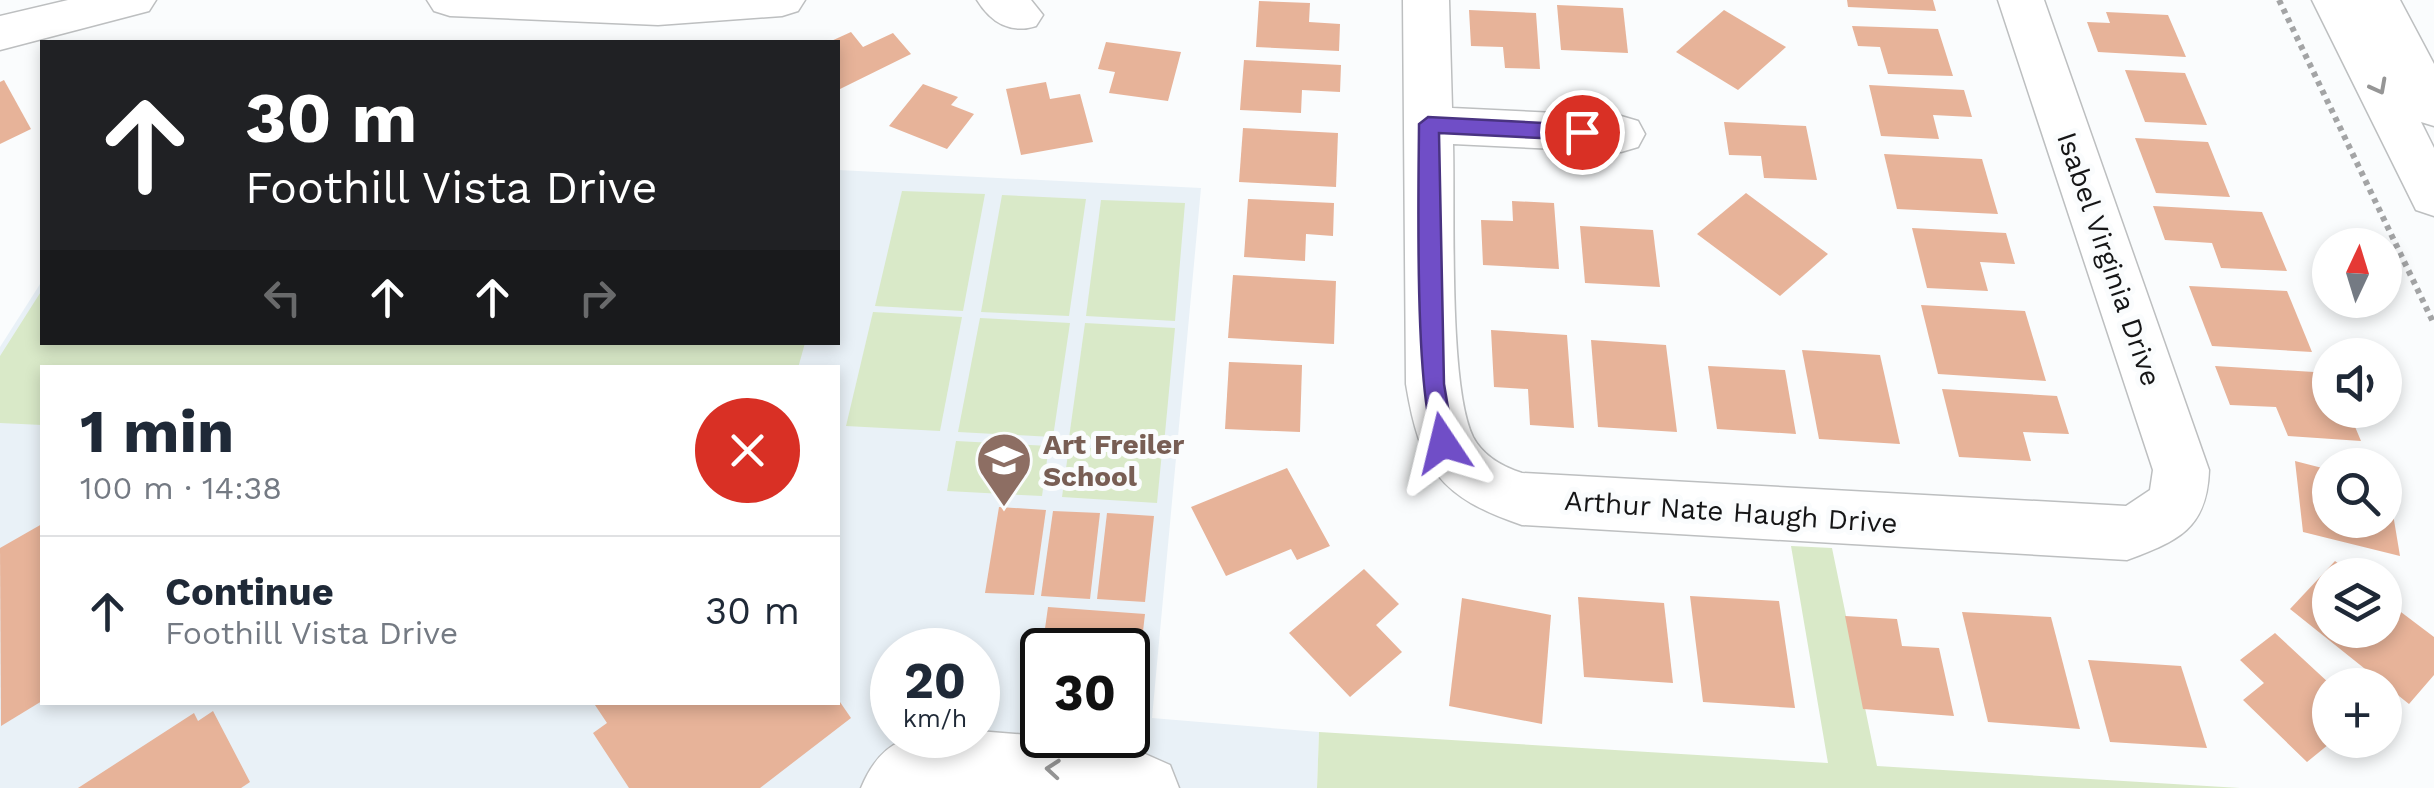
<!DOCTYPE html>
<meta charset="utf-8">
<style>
body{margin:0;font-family:"Work Sans",sans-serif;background:#f2f2f3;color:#1f2937;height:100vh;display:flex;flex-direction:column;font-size:38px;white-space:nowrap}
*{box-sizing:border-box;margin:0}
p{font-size:32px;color:#747a83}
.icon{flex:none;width:55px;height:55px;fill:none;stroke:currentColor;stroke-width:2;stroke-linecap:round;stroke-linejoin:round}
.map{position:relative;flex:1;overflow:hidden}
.sheet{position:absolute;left:40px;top:365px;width:800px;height:340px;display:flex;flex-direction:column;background:#fff;border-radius:0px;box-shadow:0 5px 15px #0003}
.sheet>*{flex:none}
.hud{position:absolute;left:40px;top:40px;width:800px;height:305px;border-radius:0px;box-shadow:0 5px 15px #0003;background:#202124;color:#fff;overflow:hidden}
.needle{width:65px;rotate:4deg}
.fabs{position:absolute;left:2312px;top:228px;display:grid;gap:20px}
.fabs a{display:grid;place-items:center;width:90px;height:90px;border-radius:50%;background:#fff;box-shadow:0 5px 15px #0003;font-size:50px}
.speed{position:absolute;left:870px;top:628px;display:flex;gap:20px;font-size:50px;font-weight:700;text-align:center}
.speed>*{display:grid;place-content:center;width:130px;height:130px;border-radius:50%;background:#fff;box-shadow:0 5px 15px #0003;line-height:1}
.speed small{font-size:25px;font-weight:400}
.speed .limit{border:5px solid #111;border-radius:15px;background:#fff;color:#111}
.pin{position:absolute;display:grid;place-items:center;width:85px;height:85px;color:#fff;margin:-42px;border:5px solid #fff;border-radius:50%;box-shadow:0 2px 10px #0007}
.me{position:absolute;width:110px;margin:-55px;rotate:350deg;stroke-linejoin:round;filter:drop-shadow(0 0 8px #0008)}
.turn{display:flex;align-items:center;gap:35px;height:210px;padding:0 40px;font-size:45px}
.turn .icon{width:130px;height:130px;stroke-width:2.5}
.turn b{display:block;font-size:70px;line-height:85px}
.lanes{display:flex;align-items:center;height:95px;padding:0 40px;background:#0003;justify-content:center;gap:50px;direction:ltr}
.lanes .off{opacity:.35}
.round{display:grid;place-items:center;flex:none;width:105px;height:105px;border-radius:52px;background:#f2f2f3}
.overview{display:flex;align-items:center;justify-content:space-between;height:170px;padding:0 40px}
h1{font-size:60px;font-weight:700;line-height:75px}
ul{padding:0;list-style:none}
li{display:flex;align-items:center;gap:30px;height:150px;padding:0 40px;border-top:2px solid #e0e1e3}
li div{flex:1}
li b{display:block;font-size:38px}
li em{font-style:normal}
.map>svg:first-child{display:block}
.built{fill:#e9f1f7;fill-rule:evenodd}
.green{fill:#d9e9c8}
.building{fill:#e7b399}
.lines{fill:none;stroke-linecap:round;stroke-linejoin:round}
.minor-casing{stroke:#bdbfc0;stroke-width:3}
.path{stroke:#a3a4a5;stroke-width:6;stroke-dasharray:5 5;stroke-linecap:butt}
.minor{fill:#fff;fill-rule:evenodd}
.oneway{stroke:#969696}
.route{fill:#704ec7;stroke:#493381;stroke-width:2.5}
.labels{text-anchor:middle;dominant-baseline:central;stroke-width:10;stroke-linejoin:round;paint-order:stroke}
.street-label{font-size:28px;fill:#151516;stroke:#fafcfd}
.education-label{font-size:28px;font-weight:bold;fill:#785e54;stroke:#fafcfd;text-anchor:start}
</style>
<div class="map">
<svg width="2434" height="788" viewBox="0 0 2434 788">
<rect width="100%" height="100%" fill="#fafcfd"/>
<path class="built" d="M838 170 1201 188 1152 718 1319 732 1317 788H0V347L42 281V342H838ZM42 368H838V702H42ZM892 650H978V735H892ZM1042 650H1128V735H1042Z"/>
<g class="green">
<path d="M902 191 985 194 963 311 875 306Z"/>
<path d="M1002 195 1086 199 1069 316 981 312Z"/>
<path d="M1101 200 1185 203 1175 321 1086 316Z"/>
<path d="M42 290V342L805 343 798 368H42V425L0 423V356Z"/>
<path d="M873 312 962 317 940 431 846 426Z"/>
<path d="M980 318 1070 323 1053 437 958 432Z"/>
<path d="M1085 323 1175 328 1164 444 1069 438Z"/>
<path d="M956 441 1049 446 1042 496 947 491Z"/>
<path d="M1069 447 1162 452 1157 503 1062 497Z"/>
<path d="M1791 546 1832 548 1877 766 2240 788H1317L1319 732 1828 763Z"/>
</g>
<g class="building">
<path d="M1847 0H1933L1936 11 1848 7Z"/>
<path d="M1259 1 1310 3 1309 22 1340 24 1339 51 1256 47Z"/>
<path d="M1557 5 1623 8 1628 53 1561 50Z"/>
<path d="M1469 10 1536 13 1540 69 1505 68 1503 47 1471 46Z"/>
<path d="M1724 10 1786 47 1738 90 1676 52Z"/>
<path d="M2106 12 2168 15 2186 57 2098 52 2087 22 2110 23Z"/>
<path d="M1852 26 1938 29 1953 76 1888 74 1880 47 1858 46Z"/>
<path d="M851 32 863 47 893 33 911 54 838 90V42H829Z"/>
<path d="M1106 42 1181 52 1168 101 1109 93 1115 72 1098 69Z"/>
<path d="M1244 60 1341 65 1340 92 1302 90 1301 113 1240 110Z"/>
<path d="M2125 70 2185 73 2207 125 2145 122Z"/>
<path d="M4 80 31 129 0 144V82Z"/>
<path d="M1046 82 1050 99 1080 94 1093 142 1021 155 1006 89Z"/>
<path d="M923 84 958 97 951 105 974 114 947 149 889 126Z"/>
<path d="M1869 85 1964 90 1972 117 1933 115 1939 139 1881 136Z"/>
<path d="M1724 122 1806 126 1817 180 1764 178 1761 156 1729 155Z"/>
<path d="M1243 128 1338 133 1336 187 1239 182Z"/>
<path d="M2135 138 2208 142 2230 197 2156 193Z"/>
<path d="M1884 154 1982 159 1998 214 1897 209Z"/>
<path d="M1746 193 1828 254 1780 296 1697 234Z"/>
<path d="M1248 199 1334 203 1333 236 1306 234 1305 261 1244 257Z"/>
<path d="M1512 201 1554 203 1559 269 1483 265 1481 220 1513 221Z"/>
<path d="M2153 206 2262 212 2287 271 2221 268 2212 243 2165 240Z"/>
<path d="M1580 226 1653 230 1660 287 1585 283Z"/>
<path d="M1912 228 2006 233 2015 264 1980 262 1988 291 1927 288Z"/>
<path d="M1233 275 1336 281 1334 344 1228 338Z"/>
<path d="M2189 286 2287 291 2312 352 2212 346Z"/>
<path d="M1921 305 2025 311 2046 381 1938 374Z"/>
<path d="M1491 330 1567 335 1574 428 1530 425 1528 389 1494 387Z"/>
<path d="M1591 340 1666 345 1677 432 1598 427Z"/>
<path d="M1802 350 1880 355 1900 444 1819 439Z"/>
<path d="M1229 362 1302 365 1300 432 1225 429Z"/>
<path d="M1708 366 1785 370 1796 434 1717 429Z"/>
<path d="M2215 366 2330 373V410H2348L2361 441 2288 436 2276 407 2230 405Z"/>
<path d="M1942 389 2057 396 2069 434 2023 432 2031 461 1959 457Z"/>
<path d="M2295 461 2330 470V520H2385L2387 478 2400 556 2303 532Z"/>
<path d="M1287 468 1330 546 1297 560 1291 549 1226 576 1191 507Z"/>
<path d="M999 507 1046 510 1034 595 985 593Z"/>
<path d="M1053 511 1100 513 1090 599 1041 596Z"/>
<path d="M1107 513 1154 516 1145 602 1097 599Z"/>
<path d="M42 524V701L1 726 0 548Z"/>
<path d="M2335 561 2353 575H2330V630H2385V600L2434 637V675L2409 704 2290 609Z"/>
<path d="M1364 569 1399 604 1376 625 1402 652 1350 697 1289 633Z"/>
<path d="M1690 596 1779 601 1795 708 1703 702Z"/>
<path d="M1578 597 1664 603 1673 683 1584 677Z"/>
<path d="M1462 598 1551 615 1542 724 1449 706Z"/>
<path d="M1048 607 1145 614 1134 708 1128 707V650H1042Z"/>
<path d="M1962 612 2051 617 2080 729 1988 722Z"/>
<path d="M1845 616 1897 619 1902 646 1939 648 1954 716 1863 709Z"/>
<path d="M2275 633 2330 684V740H2334L2307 762 2243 700 2264 683 2240 660Z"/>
<path d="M2088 660 2181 666 2207 748 2110 742Z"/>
<path d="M593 702H840L851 718 760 788H629L593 733 607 723Z"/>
<path d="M213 711 250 782 241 788H78L194 713 198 721Z"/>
</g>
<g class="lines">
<g class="minor-casing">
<g id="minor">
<path d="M68 0H156L149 11 0 50V16Z"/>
<path d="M427 0H805L798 11 782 16 658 25 450 16 434 11Z"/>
<path d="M977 0H1031L1043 15 1036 26C1011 34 991 23 977 0Z"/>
<path d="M1403 0H1449L1452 108 1621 116 1638 121 1645 134 1638 147 1621 152 1453 144C1455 209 1448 386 1473 437 1483 456 1503 467 1522 473L2126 506 2150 490 2153 470 1998 0H2044L2209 470C2207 530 2177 541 2127 560L1522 525C1440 497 1420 469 1406 384Z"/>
<path d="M2312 0H2400L2434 64V126L2421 122 2434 148V216L2416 210Z"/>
<path d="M978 731 1118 742 1170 765 1179 788H861C886 728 922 735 978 735Z"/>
</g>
</g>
<path class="path" d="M2279 0 2434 324"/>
<use href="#minor" class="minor"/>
</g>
<defs><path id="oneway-chevron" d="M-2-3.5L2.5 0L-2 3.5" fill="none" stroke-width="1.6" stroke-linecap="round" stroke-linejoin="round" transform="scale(2.5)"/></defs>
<g class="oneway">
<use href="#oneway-chevron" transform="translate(2379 87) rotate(62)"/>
<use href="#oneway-chevron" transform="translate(1053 769) rotate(-175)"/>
</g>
<path class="route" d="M1428 117 1582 125 1593 132 1582 140 1439 133 1444 384 1454 443 1443 453C1412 442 1419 169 1419 124Z"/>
<defs>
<g id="school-pin" transform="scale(2.875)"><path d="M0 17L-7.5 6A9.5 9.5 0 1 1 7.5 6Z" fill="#8d6e63" stroke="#fafcfd"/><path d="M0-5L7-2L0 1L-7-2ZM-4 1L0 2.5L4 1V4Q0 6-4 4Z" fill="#fff"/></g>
</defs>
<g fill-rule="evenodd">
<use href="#school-pin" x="1004" y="460"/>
</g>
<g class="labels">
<g class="street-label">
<text transform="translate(2109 259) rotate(71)">Isabel Virginia Drive</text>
<text transform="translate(1731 512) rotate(4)">Arthur Nate Haugh Drive</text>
</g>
<g class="education-label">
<text x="1043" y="444">Art Freiler<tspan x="1043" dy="32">School</tspan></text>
</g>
</g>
</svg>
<div class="fabs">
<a><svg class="needle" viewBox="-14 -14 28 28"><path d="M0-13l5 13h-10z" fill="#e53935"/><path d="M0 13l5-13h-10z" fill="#747a83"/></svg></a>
<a><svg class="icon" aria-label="sound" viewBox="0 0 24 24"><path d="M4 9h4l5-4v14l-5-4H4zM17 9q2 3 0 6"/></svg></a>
<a><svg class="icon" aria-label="search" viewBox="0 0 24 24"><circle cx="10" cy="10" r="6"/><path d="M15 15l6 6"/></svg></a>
<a><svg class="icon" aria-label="layers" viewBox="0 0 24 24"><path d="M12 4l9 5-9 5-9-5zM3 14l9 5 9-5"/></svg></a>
<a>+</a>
</div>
<div class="speed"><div>20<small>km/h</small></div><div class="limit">30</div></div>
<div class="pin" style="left:1582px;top:132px;background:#d93025"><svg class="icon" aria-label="arrive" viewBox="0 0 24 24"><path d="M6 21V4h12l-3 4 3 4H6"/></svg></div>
<svg class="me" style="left:1443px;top:443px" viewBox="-20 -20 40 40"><path d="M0-17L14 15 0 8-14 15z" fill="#704ec7" stroke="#fff" stroke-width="4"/></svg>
<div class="hud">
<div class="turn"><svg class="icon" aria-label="ahead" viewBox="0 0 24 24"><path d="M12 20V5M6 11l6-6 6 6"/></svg><div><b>30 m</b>Foothill Vista Drive</div></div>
<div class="lanes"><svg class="icon off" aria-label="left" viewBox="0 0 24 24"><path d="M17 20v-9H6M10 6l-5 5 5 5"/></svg><svg class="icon" aria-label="ahead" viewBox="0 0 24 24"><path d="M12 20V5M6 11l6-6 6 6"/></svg><svg class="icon" aria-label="ahead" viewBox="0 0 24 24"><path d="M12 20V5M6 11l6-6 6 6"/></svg><svg class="icon off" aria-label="right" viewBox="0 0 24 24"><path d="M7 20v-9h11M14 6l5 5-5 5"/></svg></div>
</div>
<section class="sheet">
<div class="overview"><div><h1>1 min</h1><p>100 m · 14:38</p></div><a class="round" style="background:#d93025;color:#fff"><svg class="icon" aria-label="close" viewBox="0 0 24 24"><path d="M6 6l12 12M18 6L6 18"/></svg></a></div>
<ul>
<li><svg class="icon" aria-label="ahead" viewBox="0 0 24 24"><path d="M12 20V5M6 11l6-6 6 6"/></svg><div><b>Continue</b><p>Foothill Vista Drive</p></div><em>30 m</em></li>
</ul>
</section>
</div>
